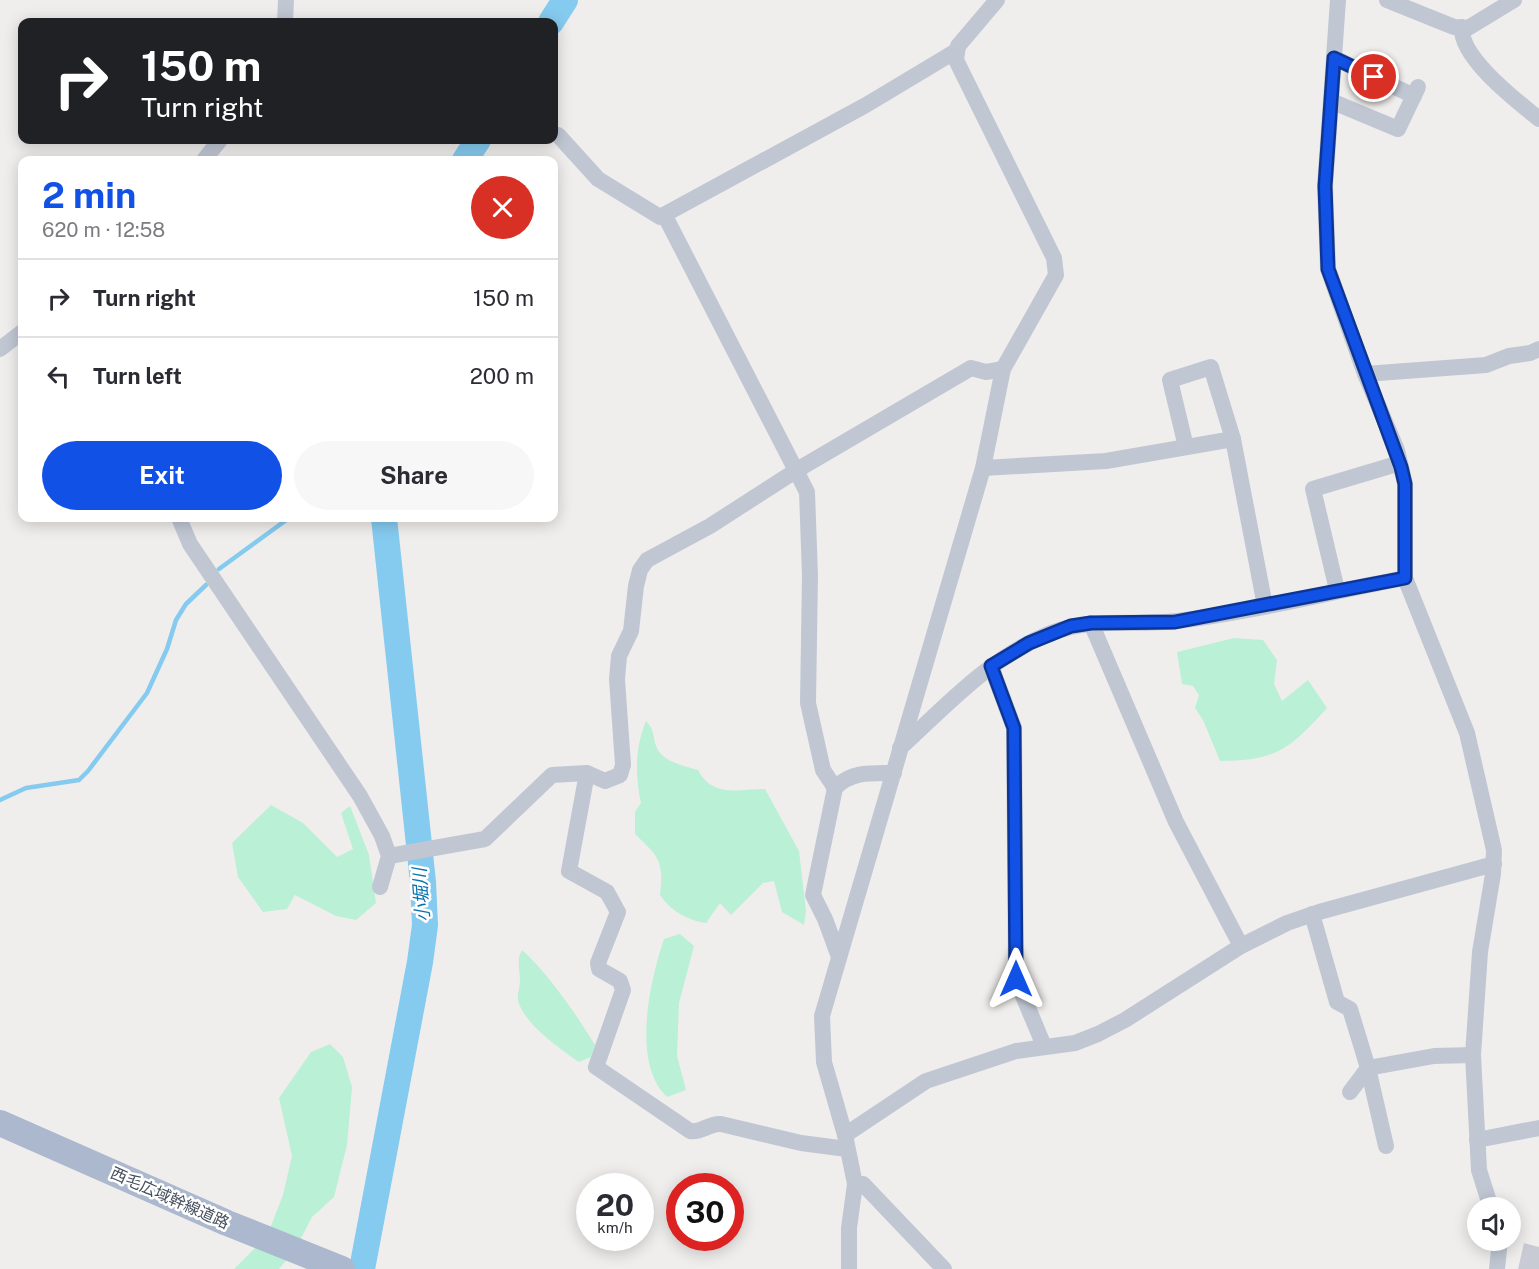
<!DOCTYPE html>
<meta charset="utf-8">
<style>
body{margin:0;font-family:"Public Sans","Noto Sans JP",sans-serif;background:#f7f7f7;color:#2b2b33;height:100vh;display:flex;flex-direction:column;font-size:22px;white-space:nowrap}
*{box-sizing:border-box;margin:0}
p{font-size:20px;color:#7c7c81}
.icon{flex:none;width:33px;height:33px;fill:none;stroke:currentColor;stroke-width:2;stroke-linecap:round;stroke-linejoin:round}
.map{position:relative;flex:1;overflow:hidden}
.sheet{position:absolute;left:18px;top:156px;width:540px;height:366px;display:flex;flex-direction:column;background:#fff;border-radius:12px;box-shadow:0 3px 15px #0003}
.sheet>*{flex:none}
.hud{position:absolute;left:18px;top:18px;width:540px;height:126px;border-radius:12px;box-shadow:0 3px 15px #0003;background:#202124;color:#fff;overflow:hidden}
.fabs{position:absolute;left:1467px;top:1197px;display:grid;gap:12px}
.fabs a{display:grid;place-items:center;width:54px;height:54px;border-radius:50%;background:#fff;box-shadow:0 3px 15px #0003;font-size:30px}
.speed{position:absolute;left:576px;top:1173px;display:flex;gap:12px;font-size:30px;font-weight:700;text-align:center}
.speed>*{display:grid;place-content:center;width:78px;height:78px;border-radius:50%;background:#fff;box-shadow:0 3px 15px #0003;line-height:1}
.speed small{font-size:15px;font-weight:400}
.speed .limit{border:9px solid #d22;background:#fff;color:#111}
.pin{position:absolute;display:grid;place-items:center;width:51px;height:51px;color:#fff;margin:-26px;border:3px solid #fff;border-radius:50%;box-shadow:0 2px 6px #0007}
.me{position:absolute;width:66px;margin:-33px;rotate:0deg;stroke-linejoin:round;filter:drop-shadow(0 0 4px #0008)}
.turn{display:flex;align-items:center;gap:21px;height:126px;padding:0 24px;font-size:27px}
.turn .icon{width:78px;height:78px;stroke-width:2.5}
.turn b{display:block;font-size:42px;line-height:51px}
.round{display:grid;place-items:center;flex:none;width:63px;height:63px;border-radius:32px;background:#f7f7f7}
.summary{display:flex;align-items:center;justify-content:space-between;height:102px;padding:0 24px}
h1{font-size:36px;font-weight:700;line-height:45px;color:#1251e6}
.primary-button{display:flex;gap:12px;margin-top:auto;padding:12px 24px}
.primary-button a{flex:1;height:69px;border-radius:36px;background:#1251e6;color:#fff;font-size:24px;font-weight:700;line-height:69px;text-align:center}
.primary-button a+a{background:#f7f7f7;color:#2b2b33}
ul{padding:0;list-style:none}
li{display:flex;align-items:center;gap:18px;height:78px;padding:0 24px;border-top:2px solid #e1e1e2}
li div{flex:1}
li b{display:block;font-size:22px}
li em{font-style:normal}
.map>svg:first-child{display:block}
.green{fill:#b9f0d6}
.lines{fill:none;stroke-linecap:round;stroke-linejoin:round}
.stream{stroke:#85caef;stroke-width:4.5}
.river{stroke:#85caef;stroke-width:26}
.building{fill:#c9cbd4}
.minor{stroke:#c0c7d3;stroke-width:16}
.primary{stroke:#acb8ce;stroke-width:26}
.route-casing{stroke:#0c3596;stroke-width:15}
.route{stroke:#1251e6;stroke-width:10}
.labels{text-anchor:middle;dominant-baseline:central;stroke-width:5;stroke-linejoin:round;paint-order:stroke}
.street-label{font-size:16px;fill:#454e5c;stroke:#fff}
.water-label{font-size:18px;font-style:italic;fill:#0773ad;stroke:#fff}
</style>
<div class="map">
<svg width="1539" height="1269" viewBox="0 0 1539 1269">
<rect width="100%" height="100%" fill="#f0eeed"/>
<g class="green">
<path d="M1234 638 1263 640 1277 660 1274 684 1282 701 1308 680 1327 708C1290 749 1276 761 1220 761L1203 720 1195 708 1199 695 1193 686 1182 684 1177 652Z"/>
<path d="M646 721C653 728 653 733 655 743 660 762 682 765 698 770 713 798 737 789 765 789L799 851 806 911 804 925 782 912 774 881 763 883 731 915 720 903 706 923C687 920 672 912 660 895 664 861 659 857 635 834V812L641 803C635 776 635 747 646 721Z"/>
<path d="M271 805 303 823 337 857 353 849 341 813 350 806 369 855 376 903 356 920 336 916 295 895 287 909 263 912 238 877 232 843Z"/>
<path d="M680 934 694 946 679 1003 677 1056 686 1090 667 1097C631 1063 650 980 664 939Z"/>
<path d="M522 950C548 973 576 1014 595 1045L591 1057 579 1062C560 1049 523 1023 518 1000 517 994 520 987 520 981 520 969 516 961 522 950Z"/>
<path d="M330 1044 343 1057 352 1087 347 1145 334 1197 312 1217 295 1250 279 1269H234L267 1236 283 1195 292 1156 279 1098 311 1052Z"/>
</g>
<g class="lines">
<g class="stream">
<path d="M219 569 289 518"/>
<path d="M0 800 26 788 79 780 88 771 147 693 167 649 176 620 186 604 206 585"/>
</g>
<g class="river">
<path d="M551 22 565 0"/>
<path d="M465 160 478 140"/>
<path d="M362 1269 420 962 425 925 423 882 384 518"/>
</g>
</g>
<path class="building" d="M1524 1243 1539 1247V1269H1518Z"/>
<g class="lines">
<g class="minor">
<path d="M1338 0 1325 186 1328 269 1365 374 1397 450 1405 484V578L1467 733 1494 850 1493 874 1480 952 1473 1055 1479 1170 1491 1208"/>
<path d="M1387 0 1454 27 1468 28 1514 0"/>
<path d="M285 22 286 0"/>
<path d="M1462 27C1459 57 1517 101 1539 119"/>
<path d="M1334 58 1414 96"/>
<path d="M1331 101 1398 129 1418 87"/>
<path d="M558 135 598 179 660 217 866 105 956 51"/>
<path d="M204 160 220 140"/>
<path d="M665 216 807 492 810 576 808 703 823 770 835 788"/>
<path d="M0 349 22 332"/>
<path d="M1365 374 1486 365 1509 356 1530 353 1539 349"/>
<path d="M1186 447 1170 380 1211 367 1233 439"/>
<path d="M983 468 1106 461 1233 439 1265 606"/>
<path d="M179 518 190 544 360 796 382 836 389 856 380 887"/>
<path d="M1337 590 1313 489 1400 463"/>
<path d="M1091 623 1176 822 1241 946"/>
<path d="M991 666 1014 728 1016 979 1044 1046"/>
<path d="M900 748C947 705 990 657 1051 633 1092 617 1134 626 1177 621 1253 612 1329 592 1405 578"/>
<path d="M587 773 569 871 607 892 618 912 598 963 599 969 620 981 623 990 596 1067 690 1131C702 1133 709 1123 721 1124L801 1143 847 1149"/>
<path d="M389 856 485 839 552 775 587 773 605 781 620 775 623 765 617 679 619 656 631 631 636 586 640 570 647 560 710 526 797 470 971 368 986 372 1003 369"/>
<path d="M1312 914 1337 1002 1350 1009 1368 1068 1386 1146"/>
<path d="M839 957 825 919 813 895 835 788C851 771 872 773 894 773"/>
<path d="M1350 1092 1368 1068 1434 1056 1473 1055"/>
<path d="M845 1135 926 1081 1016 1051 1075 1043 1098 1034 1125 1020 1241 946 1287 923 1319 912 1494 864"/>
<path d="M1477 1140 1539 1128"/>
<path d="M855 1184H863L944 1269"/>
<path d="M849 1269V1228L855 1184 845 1135 824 1062 822 1016 983 468 1003 369 1056 275 1054 258 956 60 958 46 997 0"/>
<path d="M1497 1269 1500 1240"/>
</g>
<path class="primary" d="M0 1123 227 1223 342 1269"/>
</g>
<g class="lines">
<g class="route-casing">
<path id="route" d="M1016 979 1014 728 991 666 1029 643 1071 626 1091 623 1175 622 1405 578V484L1401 467 1328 269 1325 186 1334 58 1374 77"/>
</g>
<use href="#route" class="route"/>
</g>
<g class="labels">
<g class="street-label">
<text transform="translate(170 1198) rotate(24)">西毛広域幹線道路</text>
</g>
<g class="water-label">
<text transform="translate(421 895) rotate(-94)">小堀川</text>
</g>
</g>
</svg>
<div class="fabs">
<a><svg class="icon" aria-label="sound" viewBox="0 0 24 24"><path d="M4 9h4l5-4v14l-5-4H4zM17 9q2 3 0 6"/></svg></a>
</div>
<div class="speed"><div>20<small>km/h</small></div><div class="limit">30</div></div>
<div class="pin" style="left:1374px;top:77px;background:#d93025"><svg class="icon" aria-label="arrive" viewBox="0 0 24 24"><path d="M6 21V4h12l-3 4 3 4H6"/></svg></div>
<svg class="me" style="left:1016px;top:979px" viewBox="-20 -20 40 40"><path d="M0-17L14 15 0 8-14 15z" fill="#1251e6" stroke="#fff" stroke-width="4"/></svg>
<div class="hud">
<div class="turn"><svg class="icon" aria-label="right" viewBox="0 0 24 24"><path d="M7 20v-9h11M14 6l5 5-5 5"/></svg><div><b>150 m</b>Turn right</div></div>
</div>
<section class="sheet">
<div class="summary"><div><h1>2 min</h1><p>620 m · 12:58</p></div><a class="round" style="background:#d93025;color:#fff"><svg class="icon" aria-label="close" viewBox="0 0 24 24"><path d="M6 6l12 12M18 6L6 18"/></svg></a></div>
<ul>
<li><svg class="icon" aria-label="right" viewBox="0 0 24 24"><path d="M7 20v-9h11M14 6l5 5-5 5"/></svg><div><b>Turn right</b></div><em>150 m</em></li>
<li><svg class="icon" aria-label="left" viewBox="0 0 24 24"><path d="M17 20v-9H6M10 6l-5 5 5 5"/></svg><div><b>Turn left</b></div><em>200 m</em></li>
</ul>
<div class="primary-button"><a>Exit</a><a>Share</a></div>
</section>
</div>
